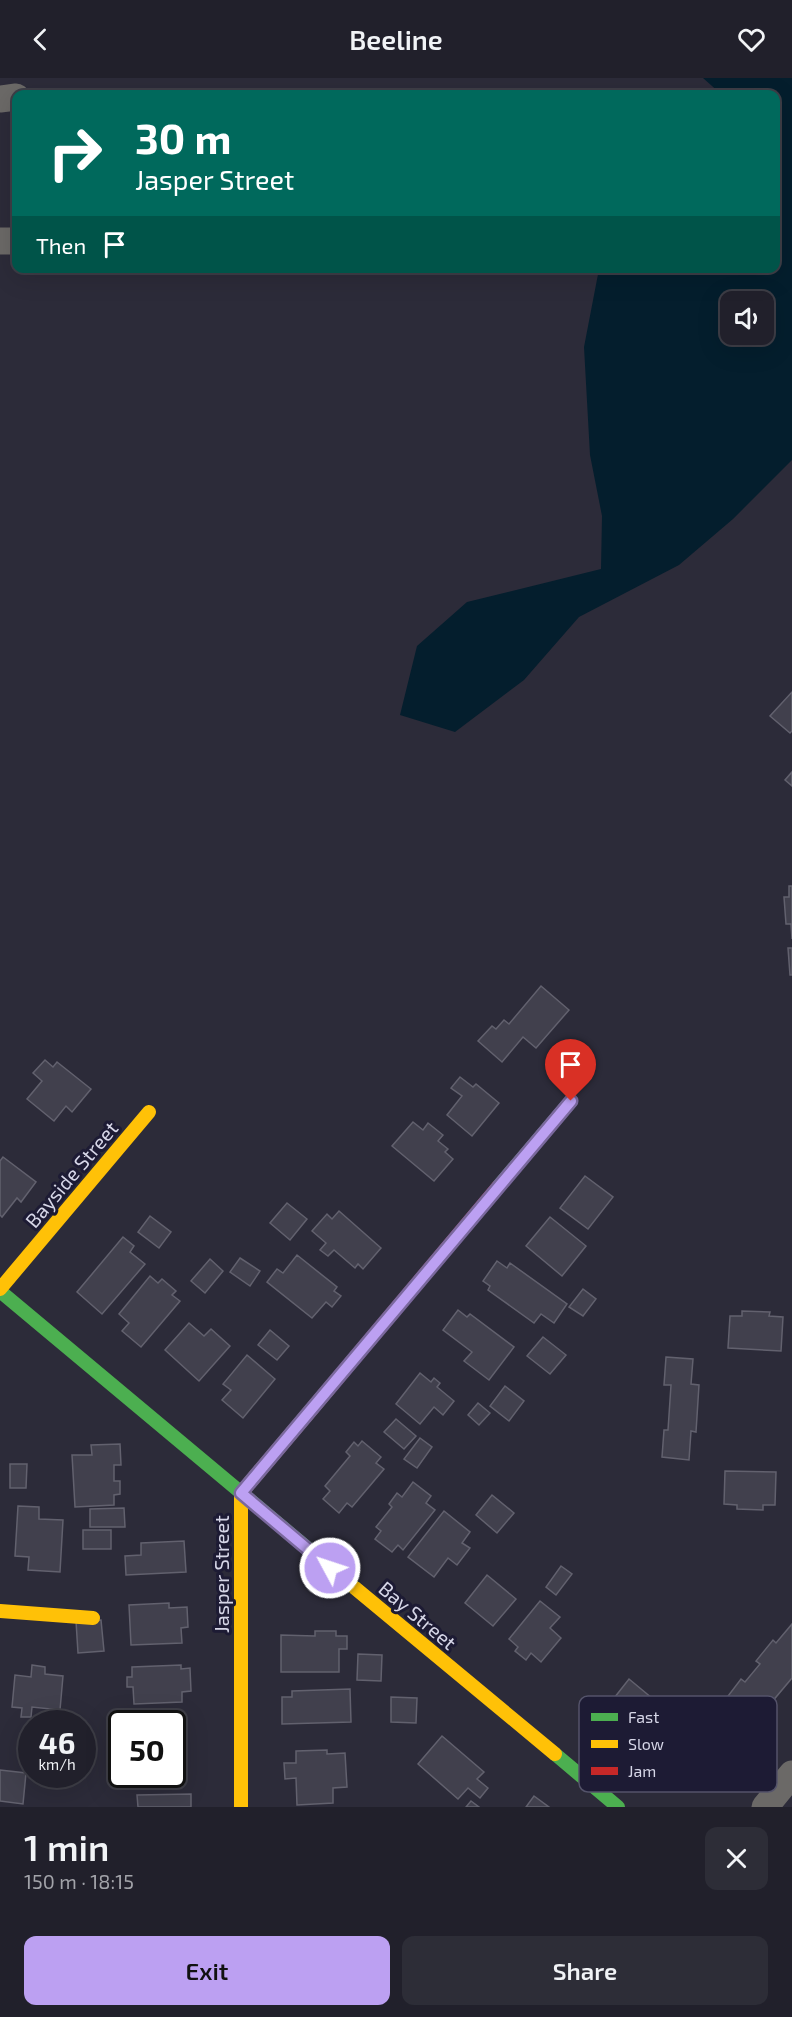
<!DOCTYPE html>
<meta charset="utf-8">
<style>
body{margin:0;font-family:"Exo 2",sans-serif;background:#2d2d37;color:#f1f3f6;height:100vh;display:flex;flex-direction:column;font-size:22px;white-space:nowrap}
*{box-sizing:border-box;margin:0}
p{font-size:20px;color:#a2a3a9}
.icon{flex:none;width:33px;height:33px;fill:none;stroke:currentColor;stroke-width:2;stroke-linecap:round;stroke-linejoin:round}
.map{position:relative;height:1729px;overflow:hidden}
.drawer{display:flex;flex-direction:column;background:#21202b;flex:1}
.drawer>*{flex:none}
.banner{position:absolute;left:12px;top:12px;width:768px;height:183px;border-radius:12px;box-shadow:0 6px 24px #0002,0 0 0 2px #3e3e47;background:#00695c;color:#fff;overflow:hidden}
.buttons{position:absolute;left:720px;top:213px;display:grid;gap:12px}
.buttons a{display:grid;place-items:center;width:54px;height:54px;border-radius:12px;background:#21202b;box-shadow:0 6px 24px #0002,0 0 0 2px #3e3e47;font-size:30px}
.speed{position:absolute;left:18px;top:1632px;display:flex;gap:12px;font-size:30px;font-weight:700;text-align:center}
.speed>*{display:grid;place-content:center;width:78px;height:78px;border-radius:50%;background:#21202b;box-shadow:0 6px 24px #0002,0 0 0 2px #3e3e47;line-height:1}
.speed small{font-size:15px;font-weight:400}
.speed .limit{border:3px solid #111;border-radius:9px;background:#fff;color:#111}
.pin{position:absolute;display:grid;place-items:center;width:51px;height:51px;color:#fff;margin:-62px -26px;border-radius:50% 50% 50% 0;rotate:-45deg;box-shadow:0 0 6px #0007}
.pin .icon{rotate:45deg}
.me{position:absolute;width:66px;margin:-33px;rotate:310deg;stroke-linejoin:round;filter:drop-shadow(0 0 4px #0008)}
.turn{display:flex;align-items:center;gap:21px;height:126px;padding:0 24px;font-size:27px}
.turn .icon{width:78px;height:78px;stroke-width:2.5}
.turn b{display:block;font-size:42px;line-height:51px}
.then{display:flex;align-items:center;height:57px;padding:0 24px;background:#0003;gap:12px;font-size:22px}
.round{display:grid;place-items:center;flex:none;width:63px;height:63px;border-radius:12px;background:#2d2d37}
.summary{display:flex;align-items:center;justify-content:space-between;height:102px;padding:0 24px}
h1{font-size:36px;font-weight:600;line-height:45px}
.action{display:flex;gap:12px;margin-top:auto;padding:12px 24px}
.action a{flex:1;height:69px;border-radius:12px;background:#bca0f2;color:#111;font-size:24px;font-weight:600;line-height:69px;text-align:center}
.action a+a{background:#2d2d37;color:#f1f3f6}
header{display:flex;justify-content:space-between;align-items:center;height:78px;padding:0 24px;background:#21202b;font-size:27px;font-weight:600}
.map>svg:first-child{display:block}
.water{fill:#041e2d;fill-rule:evenodd}
.building{fill:#41404d;stroke:#62616e;stroke-width:1.5}
.lines{fill:none;stroke-linecap:round;stroke-linejoin:round}
.street{stroke:#6b6967;stroke-width:27}
.fast{stroke:#4caf50;stroke-width:14}
.slow{stroke:#ffc107;stroke-width:14}
.jam{stroke:#c62828;stroke-width:14}
.route-casing{stroke:#7a689d;stroke-width:15}
.route{stroke:#bca0f2;stroke-width:10}
.labels{text-anchor:middle;dominant-baseline:central;stroke-width:6;stroke-linejoin:round;paint-order:stroke}
.street-label{font-size:20px;fill:#d6d6e7;stroke:#1d1b34}
.key{fill:#1d1b34;stroke:#54536a;stroke-width:1.5}
.key-label{font-size:16px;fill:#d6d6e7}
</style>
<header><svg class="icon" aria-label="back" viewBox="0 0 24 24"><path d="M15 5l-7 7 7 7"/></svg>Beeline<svg class="icon" aria-label="heart" viewBox="0 0 24 24"><path d="M12 20l-8-8c-3-5 5-10 8-4 3-6 11-1 8 4z"/></svg></header>
<div class="map">
<svg width="792" height="1729" viewBox="0 0 792 1729">
<rect width="100%" height="100%" fill="#2c2b39"/>
<path class="water" d="M703 0H792V382L733 441 679 487 579 539 524 602 455 654 400 637 417 568 467 524 601 491 602 438 590 377 584 269 599 191 776 190V16H721ZM730 224H764V256H730Z"/>
<g class="building">
<path d="M792 614V653L790 655 770 638Z"/>
<path d="M792 694V708L785 702Z"/>
<path d="M789 808H792V861L791 846H786L784 819H789Z"/>
<path d="M788 870H792V897H790Z"/>
<path d="M541 908 569 932 536 970 523 959 502 984 478 963 492 948 496 951 504 942 509 946Z"/>
<path d="M45 982 53 989 57 984 91 1011 72 1034 66 1028 54 1043 27 1021 42 1003 33 995Z"/>
<path d="M460 999 473 1009 476 1006 499 1025 472 1058 447 1037 462 1018 451 1010Z"/>
<path d="M413 1044 423 1052 428 1045 443 1057 438 1063 448 1071 445 1074 453 1081 434 1103 392 1068Z"/>
<path d="M3 1079 36 1104 21 1124 17 1120 2 1139 0 1137V1083Z"/>
<path d="M585 1098 613 1119 588 1151 560 1130Z"/>
<path d="M287 1125 307 1141 290 1162 270 1145Z"/>
<path d="M339 1133 381 1170 363 1191 358 1186 355 1190 334 1172 328 1178 320 1172 326 1165 312 1153 327 1136 332 1141Z"/>
<path d="M150 1138 171 1154 159 1170 138 1154Z"/>
<path d="M550 1139 586 1168 562 1198 526 1168Z"/>
<path d="M123 1159 134 1168 130 1174 145 1186 102 1236 77 1214Z"/>
<path d="M297 1177 337 1209 334 1213 341 1218 332 1229 326 1224 312 1240 267 1204 277 1191 283 1195Z"/>
<path d="M240 1180 260 1193 250 1208 230 1194Z"/>
<path d="M210 1181 223 1193 205 1215 191 1203Z"/>
<path d="M497 1183 507 1190 510 1185 567 1226 554 1245 541 1236 534 1245 488 1212 490 1208 483 1203Z"/>
<path d="M150 1198 158 1205 162 1201 176 1213 172 1217 180 1223 141 1269 122 1253 129 1245 119 1236Z"/>
<path d="M583 1211 596 1221 583 1238 569 1229Z"/>
<path d="M458 1232 467 1239 470 1236 514 1269 489 1302 464 1283 472 1274 443 1252Z"/>
<path d="M742 1233 770 1234 769 1238 783 1239 781 1273 728 1270 730 1238H742Z"/>
<path d="M189 1245 204 1258 211 1251 230 1268 199 1303 165 1272Z"/>
<path d="M270 1252 289 1268 277 1282 258 1267Z"/>
<path d="M543 1259 566 1277 550 1296 527 1278Z"/>
<path d="M247 1277 275 1301 243 1340 222 1322 231 1312 223 1306Z"/>
<path d="M666 1279 693 1281 691 1306 699 1307 696 1354 691 1353 689 1382 662 1379 664 1352H668L671 1307H664Z"/>
<path d="M420 1295 431 1304 434 1300 440 1305 437 1309 454 1323 443 1337 434 1329 420 1346 396 1326Z"/>
<path d="M505 1308 524 1323 509 1343 490 1328Z"/>
<path d="M478 1325 490 1335 479 1347 468 1337Z"/>
<path d="M396 1341 416 1358 404 1371 384 1354Z"/>
<path d="M420 1360 432 1369 417 1390 404 1381Z"/>
<path d="M362 1363 381 1379 376 1385 384 1391 352 1429 347 1425 339 1435 323 1421 330 1413 325 1408 350 1378 346 1374 354 1364 358 1368Z"/>
<path d="M120 1366 121 1387H114V1403H120V1416L114 1417V1427L75 1429 72 1377H92L91 1367Z"/>
<path d="M10 1386H27L26 1410H10Z"/>
<path d="M725 1393 776 1394 775 1427H763V1432L737 1431V1427L724 1426Z"/>
<path d="M413 1404 431 1418 426 1425 435 1432 403 1472 398 1467 392 1474 375 1461 381 1453 376 1449 392 1429 389 1426 397 1415 402 1419Z"/>
<path d="M492 1417 514 1435 497 1455 476 1437Z"/>
<path d="M18 1428 39 1429V1441L63 1442 60 1494 28 1492 29 1479 15 1478Z"/>
<path d="M124 1430 125 1449H90V1431Z"/>
<path d="M444 1433 470 1454 462 1465 470 1470 457 1487 448 1480 434 1499 408 1479Z"/>
<rect x="83" y="1452" width="28" height="19"/>
<path d="M184 1463 186 1494 126 1497 125 1478 141 1477V1465Z"/>
<path d="M561 1488 572 1496 556 1517 546 1509Z"/>
<path d="M487 1497 516 1521 493 1548 465 1525Z"/>
<path d="M540 1523 560 1539 550 1550 561 1560 541 1584 531 1575 526 1582 515 1573 518 1569 509 1561Z"/>
<path d="M169 1525V1530L187 1529 188 1549 181 1550 182 1565 131 1567 129 1527Z"/>
<path d="M101 1542 104 1573 78 1575 76 1543Z"/>
<path d="M792 1546V1600L745 1656 719 1635 728 1624 725 1622 741 1601 745 1604 760 1586 756 1583 773 1562 776 1565Z"/>
<path d="M315 1553H336V1558H347V1571H339V1594H281V1557L315 1558Z"/>
<path d="M358 1576 382 1577 381 1603 357 1602Z"/>
<path d="M32 1587 45 1589V1596L63 1598 60 1632 32 1629 31 1639H21L22 1630 12 1629 15 1597 31 1599Z"/>
<path d="M181 1587V1591L190 1590 191 1613 182 1614V1624L134 1626 133 1609H127V1599H132V1589Z"/>
<path d="M629 1601 693 1654 675 1677 611 1624Z"/>
<path d="M350 1611 351 1644 282 1646V1619H292V1613Z"/>
<path d="M391 1619 417 1620 416 1645 391 1644Z"/>
<path d="M184 1646 185 1683H178V1695L172 1696V1647Z"/>
<path d="M442 1658 484 1694 477 1701 488 1710 480 1720 468 1710 458 1721 418 1686Z"/>
<path d="M327 1672V1676L345 1675 347 1709 333 1710V1725L297 1727 296 1700 285 1701 284 1685H296V1673Z"/>
<path d="M0 1692 26 1695 23 1726 0 1723Z"/>
<path d="M191 1716V1729H138L137 1717Z"/>
<path d="M534 1718 549 1729H526Z"/>
<path d="M471 1723 479 1729H466Z"/>
</g>
<g class="lines">
<g class="street">
<path d="M0 21 16 19"/>
<path d="M0 163H16"/>
<path d="M765 1729 792 1696"/>
</g>
<g class="fast">
<path d="M498 1109 571 1023"/>
<path d="M0 1213 355 1510"/>
<path d="M555 1676 618 1729"/>
</g>
<g class="slow">
<path d="M0 1211 149 1034"/>
<path d="M355 1510 555 1676"/>
<path d="M0 1533 93 1540"/>
<path d="M241 1729V1415L332 1307"/>
</g>
<path class="jam" d="M332 1307 498 1109"/>
</g>
<g class="lines">
<g class="route-casing">
<path id="route" d="M330 1490 241 1415 571 1023"/>
</g>
<use href="#route" class="route"/>
</g>
<g class="labels">
<g class="street-label">
<text transform="translate(71 1096) rotate(-50)">Bayside Street</text>
<text transform="translate(221 1496) rotate(-90)">Jasper Street</text>
<text transform="translate(418 1537) rotate(40)">Bay Street</text>
</g>
</g>
<rect x="579" y="1618" width="198" height="96" rx="9" class="key"/>
<rect x="591" y="1635" width="27" height="8" fill="#4caf50"/>
<rect x="591" y="1662" width="27" height="8" fill="#ffc107"/>
<rect x="591" y="1689" width="27" height="8" fill="#c62828"/>
<g class="key-label">
<text x="628" y="1645">Fast</text>
<text x="628" y="1672">Slow</text>
<text x="628" y="1699">Jam</text>
</g>
</svg>
<div class="buttons">
<a><svg class="icon" aria-label="sound" viewBox="0 0 24 24"><path d="M4 9h4l5-4v14l-5-4H4zM17 9q2 3 0 6"/></svg></a>
</div>
<div class="speed"><div>46<small>km/h</small></div><div class="limit">50</div></div>
<div class="pin" style="left:571px;top:1023px;background:#d93025"><svg class="icon" aria-label="arrive" viewBox="0 0 24 24"><path d="M6 21V4h12l-3 4 3 4H6"/></svg></div>
<svg class="me" style="left:330px;top:1490px" viewBox="-20 -20 40 40"><circle r="17" fill="#bca0f2" stroke="#fff" stroke-width="3"/><path d="M0-11L8 9 0 5-8 9z" fill="#fff"/></svg>
<div class="banner">
<div class="turn"><svg class="icon" aria-label="right" viewBox="0 0 24 24"><path d="M7 20v-9h11M14 6l5 5-5 5"/></svg><div><b>30 m</b>Jasper Street</div></div>
<div class="then">Then<svg class="icon" aria-label="arrive" viewBox="0 0 24 24"><path d="M6 21V4h12l-3 4 3 4H6"/></svg></div>
</div>
</div>
<section class="drawer">
<div class="summary"><div><h1>1 min</h1><p>150 m · 18:15</p></div><a class="round"><svg class="icon" aria-label="close" viewBox="0 0 24 24"><path d="M6 6l12 12M18 6L6 18"/></svg></a></div>
<div class="action"><a>Exit</a><a>Share</a></div>
</section>
